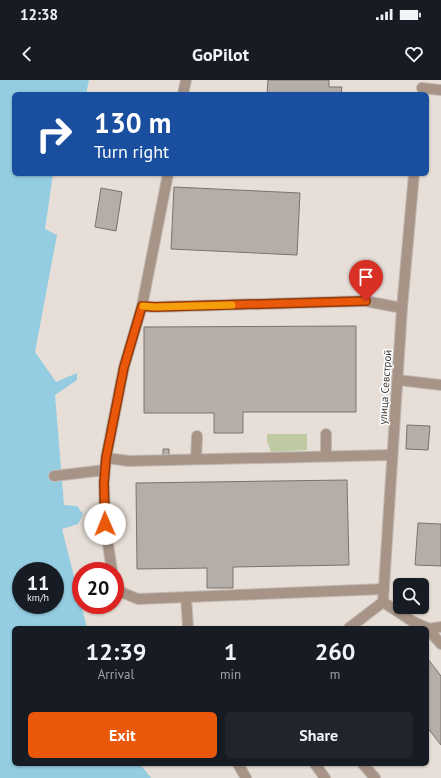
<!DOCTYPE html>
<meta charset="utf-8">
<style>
body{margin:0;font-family:"PT Sans",sans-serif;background:#20242c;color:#f1f3f6;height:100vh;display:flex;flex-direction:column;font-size:15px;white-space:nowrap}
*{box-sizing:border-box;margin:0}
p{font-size:13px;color:#9ea1a6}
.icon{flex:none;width:22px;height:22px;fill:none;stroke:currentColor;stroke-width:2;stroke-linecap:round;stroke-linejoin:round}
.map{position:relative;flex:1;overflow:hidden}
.sheet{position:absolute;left:12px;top:546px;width:417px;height:140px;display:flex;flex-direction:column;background:#171b24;border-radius:6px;box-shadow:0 1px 3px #0004}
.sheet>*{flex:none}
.guide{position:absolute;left:12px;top:12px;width:417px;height:84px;border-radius:6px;box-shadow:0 1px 3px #0004;background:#1a4fa0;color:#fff;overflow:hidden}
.buttons{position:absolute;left:393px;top:498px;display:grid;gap:8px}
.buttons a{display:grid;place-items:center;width:36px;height:36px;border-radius:6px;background:#171b24;box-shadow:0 1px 3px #0004;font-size:20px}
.speed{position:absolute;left:12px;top:482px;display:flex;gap:8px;font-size:20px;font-weight:700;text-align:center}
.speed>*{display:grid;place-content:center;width:52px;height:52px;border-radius:50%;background:#171b24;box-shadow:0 1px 3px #0004;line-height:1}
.speed small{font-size:10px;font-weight:400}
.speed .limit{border:6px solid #d22;background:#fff;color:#111}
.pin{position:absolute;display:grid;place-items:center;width:34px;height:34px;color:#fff;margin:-41px -17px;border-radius:50% 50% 50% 0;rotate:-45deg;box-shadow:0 0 4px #0007}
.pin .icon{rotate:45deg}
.me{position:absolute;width:44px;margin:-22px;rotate:359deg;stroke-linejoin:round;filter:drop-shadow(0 0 3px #0008)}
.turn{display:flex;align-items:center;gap:14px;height:84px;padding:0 16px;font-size:18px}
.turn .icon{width:52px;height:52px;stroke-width:2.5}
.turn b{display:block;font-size:28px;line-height:34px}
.eta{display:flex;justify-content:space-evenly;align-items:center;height:68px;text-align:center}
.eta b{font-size:24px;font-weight:700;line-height:28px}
.button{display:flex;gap:8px;margin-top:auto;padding:8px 16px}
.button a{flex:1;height:46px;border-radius:6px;background:#ea580c;color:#fff;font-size:16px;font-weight:700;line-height:46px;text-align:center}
.button a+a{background:#20242c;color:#f1f3f6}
.status{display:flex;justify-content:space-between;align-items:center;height:28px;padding:0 20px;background:#171b24;direction:ltr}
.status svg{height:11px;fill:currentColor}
header{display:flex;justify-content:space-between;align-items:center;height:52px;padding:0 16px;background:#171b24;font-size:18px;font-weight:700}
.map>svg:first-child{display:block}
.green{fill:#bdcaa2}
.water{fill:#94cde1;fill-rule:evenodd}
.building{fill:#b5ada7;stroke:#7a736d}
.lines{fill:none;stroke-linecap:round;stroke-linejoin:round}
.minor-casing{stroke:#c1bab4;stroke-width:12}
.minor{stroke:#a79487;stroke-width:10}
.route-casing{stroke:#983908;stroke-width:10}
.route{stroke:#ea580c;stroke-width:7}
.slow{stroke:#f59e0b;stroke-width:7}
.labels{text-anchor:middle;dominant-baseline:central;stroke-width:3;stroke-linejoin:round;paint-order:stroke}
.street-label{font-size:11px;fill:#3f3c39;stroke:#fff}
</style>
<div class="status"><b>12:38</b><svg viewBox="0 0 49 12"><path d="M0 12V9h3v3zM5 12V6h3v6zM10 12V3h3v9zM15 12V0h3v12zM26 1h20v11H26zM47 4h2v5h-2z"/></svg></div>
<header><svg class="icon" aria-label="back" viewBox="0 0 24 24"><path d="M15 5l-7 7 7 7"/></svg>GoPilot<svg class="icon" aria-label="heart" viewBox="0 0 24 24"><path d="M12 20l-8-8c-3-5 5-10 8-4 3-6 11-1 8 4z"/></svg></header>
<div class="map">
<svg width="441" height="698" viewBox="0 0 441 698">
<rect width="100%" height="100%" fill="#e6ded7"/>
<path class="green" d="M267 354H307V370L271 372 267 361Z"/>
<path class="water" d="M0 0H89L86 14H14V94H53L45 149 57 155 35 272 56 302 77 293V300L55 315 64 425 77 426 83 434 78 444 62 449 87 548H14V684H140L151 698H0ZM21 491H55V525H21Z"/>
<g class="building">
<path d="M268 0H329V7H342L341 14H267Z"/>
<path d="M174 107 300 113 297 175 171 169Z"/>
<path d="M101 108 122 112 116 151 95 147Z"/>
<path d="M356 246V332H243V353H214V333H144V247Z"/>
<path d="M407 345 430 346 428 370 406 369Z"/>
<path d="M163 369H169V375L163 376Z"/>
<path d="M347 400 349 485 233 487V508H207V488L137 489 136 403Z"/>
<path d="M418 443 441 444V486L415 485Z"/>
<path d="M427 578 441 596V665L427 647Z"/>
</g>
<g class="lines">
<g class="minor-casing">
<g id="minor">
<path d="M422 8 441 10"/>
<path d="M183 14 186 0"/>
<path d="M142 226 154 227 365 221 402 228"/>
<path d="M398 300 441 305"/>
<path d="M326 354V376"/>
<path d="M106 378 129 381 391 375"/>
<path d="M196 379 197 356"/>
<path d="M54 396 105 390"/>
<path d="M112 491 105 444 104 403 106 378 124 287 142 226 168 94"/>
<path d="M115 502 121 512 138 519 384 509"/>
<path d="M186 517 188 548"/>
<path d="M383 522 402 228 414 94"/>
<path d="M349 548 383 522 412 541 427 548"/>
<path d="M427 548 441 564"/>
<path d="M428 549 441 547"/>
<path d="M238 684 246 698"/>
<path d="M315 684 325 698"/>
<path d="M363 684 375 698"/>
</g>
</g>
<use href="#minor" class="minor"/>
</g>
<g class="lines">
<g class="route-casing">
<path id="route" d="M105 444 104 403 106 378 124 287 142 226 154 227 366 221"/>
</g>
<use href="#route" class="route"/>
<path class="slow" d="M143 226 154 227 232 225"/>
</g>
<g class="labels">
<g class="street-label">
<text transform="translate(385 307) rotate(-86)">улица Севстрой</text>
</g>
</g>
</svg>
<div class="buttons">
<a><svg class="icon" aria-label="search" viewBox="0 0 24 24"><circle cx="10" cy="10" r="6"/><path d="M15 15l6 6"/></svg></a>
</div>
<div class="speed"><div>11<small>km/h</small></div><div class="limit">20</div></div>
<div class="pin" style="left:366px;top:221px;background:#d93025"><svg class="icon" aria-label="arrive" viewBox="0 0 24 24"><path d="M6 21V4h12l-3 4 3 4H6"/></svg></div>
<svg class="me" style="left:105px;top:444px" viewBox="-20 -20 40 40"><circle r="19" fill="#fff"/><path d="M0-13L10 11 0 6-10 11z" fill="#ea580c"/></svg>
<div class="guide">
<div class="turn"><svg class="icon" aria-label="right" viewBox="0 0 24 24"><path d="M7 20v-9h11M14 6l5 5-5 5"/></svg><div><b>130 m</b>Turn right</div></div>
</div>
<section class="sheet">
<div class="eta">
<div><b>12:39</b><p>Arrival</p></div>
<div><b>1</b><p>min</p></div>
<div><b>260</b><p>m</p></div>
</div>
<div class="button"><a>Exit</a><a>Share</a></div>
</section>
</div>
